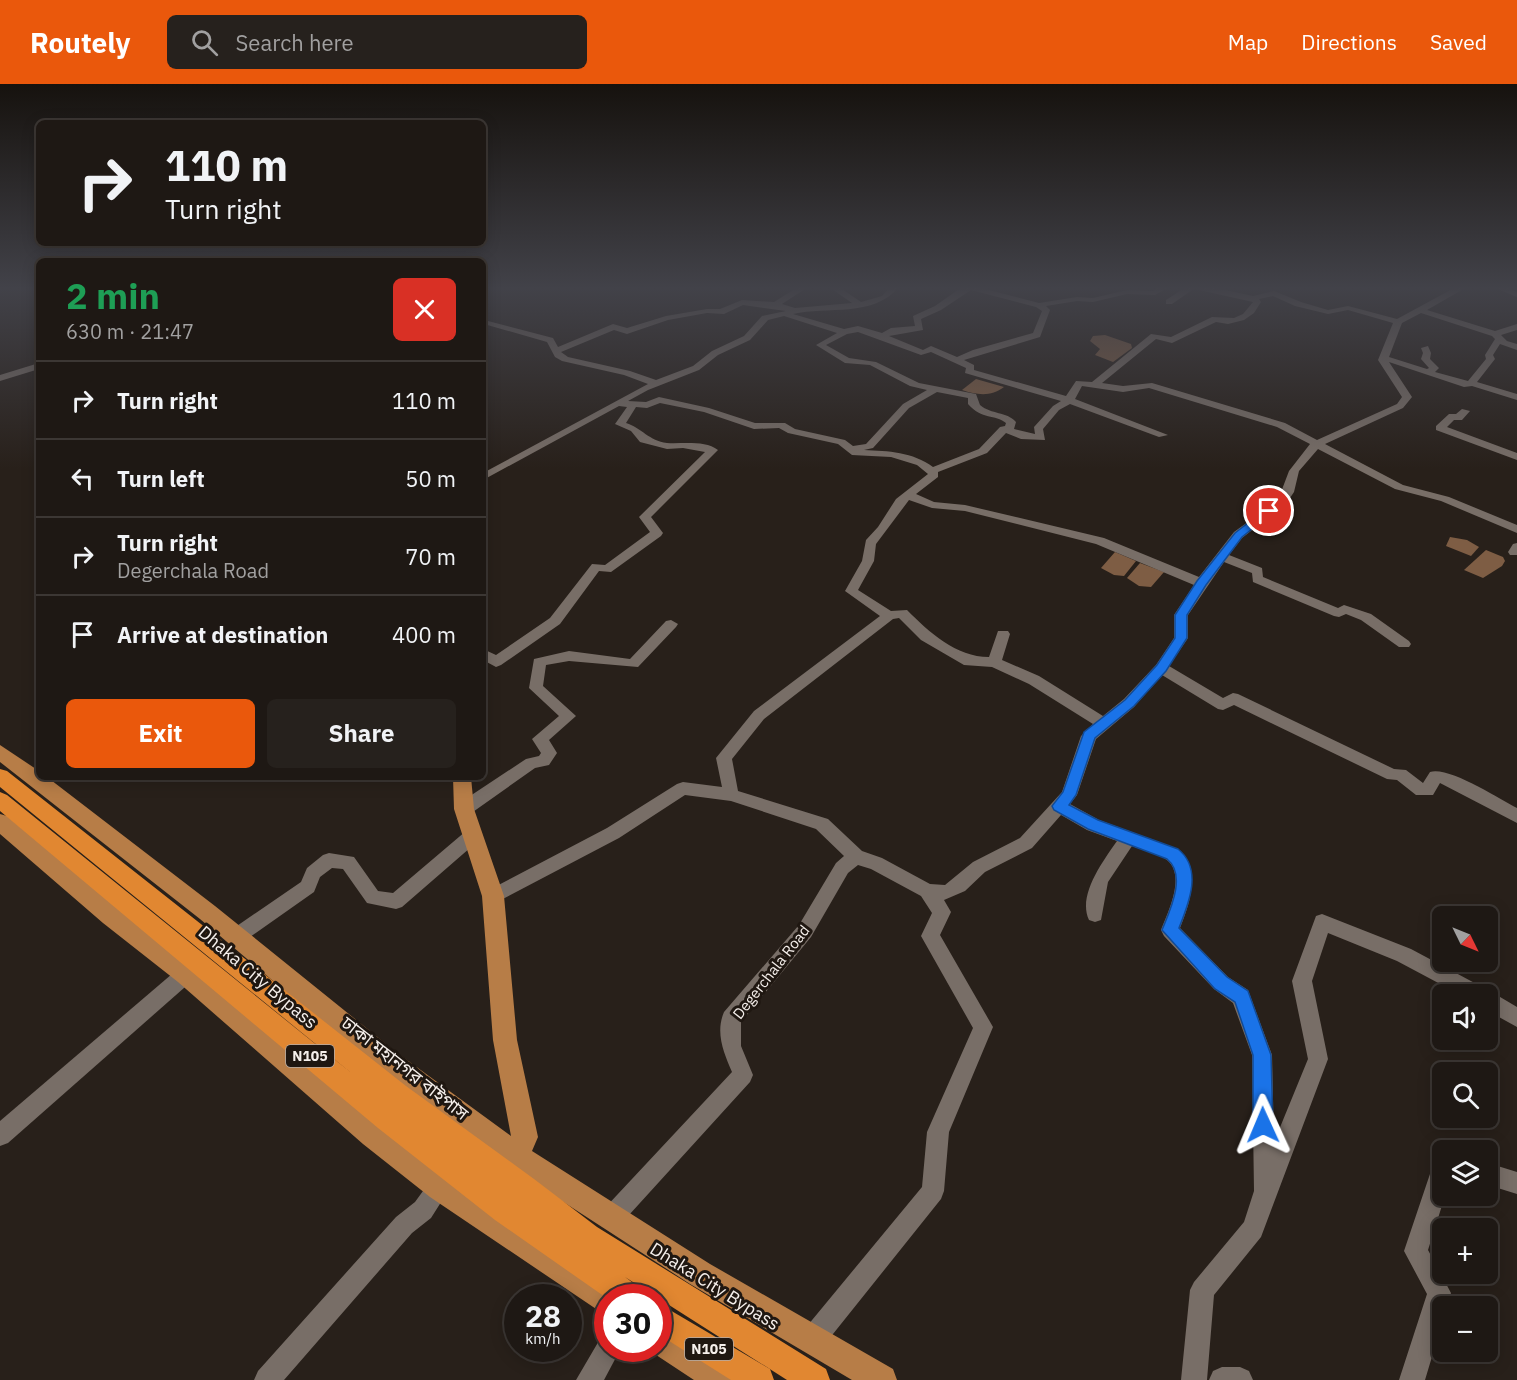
<!DOCTYPE html>
<meta charset="utf-8">
<style>
body{margin:0;font-family:"IBM Plex Sans","Noto Sans Bengali",sans-serif;background:#26211d;color:#f1f3f6;height:100vh;display:flex;flex-direction:column;font-size:22px;white-space:nowrap}
*{box-sizing:border-box;margin:0}
p{font-size:20px;color:#a1a0a0}
.icon{flex:none;width:33px;height:33px;fill:none;stroke:currentColor;stroke-width:2;stroke-linecap:round;stroke-linejoin:round}
.map{position:relative;flex:1;overflow:hidden}
.drawer{position:absolute;left:36px;top:174px;width:450px;height:522px;display:flex;flex-direction:column;background:#1e1814;border-radius:9px;box-shadow:0 3px 15px #0003,0 0 0 2px #3c3734}
.drawer>*{flex:none}
.guide{position:absolute;left:36px;top:36px;width:450px;height:126px;border-radius:9px;box-shadow:0 3px 15px #0003,0 0 0 2px #3c3734;background:#1e1814;color:#f1f3f6;overflow:hidden}
.needle{width:39px;rotate:133deg}
.buttons{position:absolute;left:1432px;top:822px;display:grid;gap:12px}
.buttons a{display:grid;place-items:center;width:66px;height:66px;border-radius:9px;background:#1e1814;box-shadow:0 3px 15px #0003,0 0 0 2px #3c3734;font-size:30px}
.speed{position:absolute;left:504px;top:1200px;display:flex;gap:12px;font-size:30px;font-weight:700;text-align:center}
.speed>*{display:grid;place-content:center;width:78px;height:78px;border-radius:50%;background:#1e1814;box-shadow:0 3px 15px #0003,0 0 0 2px #3c3734;line-height:1}
.speed small{font-size:15px;font-weight:400}
.speed .limit{border:9px solid #d22;background:#fff;color:#111}
.pin{position:absolute;display:grid;place-items:center;width:51px;height:51px;color:#fff;margin:-26px;border:3px solid #fff;border-radius:50%;box-shadow:0 2px 6px #0007}
.me{position:absolute;width:66px;margin:-33px;rotate:359deg;stroke-linejoin:round;filter:drop-shadow(0 0 4px #0008)}
.turn{display:flex;align-items:center;gap:21px;height:126px;padding:0 30px;font-size:27px}
.turn .icon{width:78px;height:78px;stroke-width:2.5}
.turn b{display:block;font-size:42px;line-height:51px}
.round{display:grid;place-items:center;flex:none;width:63px;height:63px;border-radius:9px;background:#26211d}
.head{display:flex;align-items:center;justify-content:space-between;height:102px;padding:0 30px}
h1{font-size:36px;font-weight:700;line-height:45px;color:#1e9e55}
.button{display:flex;gap:12px;margin-top:auto;padding:12px 30px}
.button a{flex:1;height:69px;border-radius:9px;background:#ea580c;color:#fff;font-size:24px;font-weight:700;line-height:69px;text-align:center}
.button a+a{background:#26211d;color:#f1f3f6}
ul{padding:0;list-style:none}
li{display:flex;align-items:center;gap:18px;height:78px;padding:0 30px;border-top:2px solid #3c3734}
li div{flex:1}
li b{display:block;font-size:22px}
li em{font-style:normal}
header{display:flex;align-items:center;gap:36px;box-sizing:border-box;height:84px;padding:0 30px;background:#ea580c;color:#fff}
header strong{font-size:28px}
nav{display:flex;gap:33px;margin-inline-start:auto;font-size:21px}
.search{width:420px;height:54px;background:#26211d;display:flex;align-items:center;gap:15px;box-sizing:border-box;padding:0 21px;border-radius:9px;color:#a1a0a0;font-size:22px}
.map>svg:first-child{display:block}
.water{fill:#7e5d44}
.lines{fill:none;stroke-linecap:round;stroke-linejoin:round}
.minor{fill:#786e67;fill-rule:evenodd}
.major{fill:#b77d47;fill-rule:evenodd}
.highway{fill:#e18731;fill-rule:evenodd}
.route{fill:#1a73e8;stroke:#114b97;stroke-width:1.5}
.labels{text-anchor:middle;dominant-baseline:central;stroke-width:6;stroke-linejoin:round;paint-order:stroke}
.shield{fill:#1f1711;stroke:#b5aeaa;stroke-width:1.5}
.shield-label{font-size:14px;font-weight:bold;fill:#f5efeb}
.street-label{font-size:15px;fill:#f5efeb;stroke:#1f1711}
.near-street-label{font-size:18px;fill:#f5efeb;stroke:#1f1711}
</style>
<header>
<strong>Routely</strong>
<div class="search"><svg class="icon" aria-label="search" viewBox="0 0 24 24"><circle cx="10" cy="10" r="6"/><path d="M15 15l6 6"/></svg>Search here</div>
<nav><a>Map</a><a>Directions</a><a>Saved</a></nav>
</header>
<div class="map">
<svg width="1517" height="1296" viewBox="0 0 1517 1296">
<rect width="100%" height="100%" fill="#28201a"/>
<g class="water">
<path d="M1105 251 1131 260 1132 264 1113 278 1095 271 1100 265 1090 257 1093 252Z"/>
<path d="M976 295 1004 303C991 313 977 311 962 306Z"/>
<path d="M1450 453 1467 456 1479 463 1471 472 1446 462Z"/>
<path d="M1486 466 1503 473 1505 477 1502 482 1483 494 1464 486Z"/>
<path d="M1115 468 1136 477 1124 492 1114 491 1101 484Z"/>
<path d="M1140 479 1164 488 1151 503 1139 502 1127 494Z"/>
</g>
<g class="lines">
<g class="minor">
<path d="M798 203H808L782 220 795 224 852 219 829 203H839L861 218 882 212 890 203H899C873 234 827 222 793 230L844 245 858 242 882 249 891 244 915 242 913 232 935 222 962 203H977L1039 219 1077 213 1093 214 1127 206 1153 207 1159 203H1169L1155 211 1127 210 1093 218 1077 217 1046 222 1050 226 1040 253 964 276 974 281V286L1066 312 1076 297 1092 298 1151 250 1171 253 1212 233 1234 234 1243 230 1253 218 1199 206 1198 203H1211L1253 212 1274 207 1301 218 1328 226 1348 222 1397 235 1456 203H1467L1427 226 1495 247 1517 240V246L1501 251 1507 257 1517 260V266L1500 260 1493 271 1495 275 1477 298 1517 310V316L1472 302 1464 303 1389 278 1412 313 1403 324 1325 360 1403 401 1449 413 1517 441V449L1441 417 1395 405 1318 365 1299 387 1294 408 1286 420 1242 454 1229 471 1262 484 1263 493 1338 524 1344 521 1371 530 1409 557 1411 560 1409 563H1399L1361 536 1346 530 1339 533 1334 532 1253 498 1252 489 1224 478 1188 531V554L1169 582 1223 614 1233 609 1238 610 1394 685 1406 686 1423 699 1430 688C1449 682 1499 715 1517 724V739L1440 699 1433 711H1416L1397 696 1387 695 1234 621 1223 626 1218 625 1162 591 1134 623 1096 655 1077 711 1070 720 1099 736 1178 765C1200 789 1191 816 1180 844L1228 893 1248 906 1272 971 1274 1058 1308 975 1292 897 1316 832 1322 830 1411 865 1484 904 1486 909 1495 910 1517 923V943L1488 927V910H1459L1397 877 1328 849 1312 897 1328 975 1261 1153 1214 1211 1207 1296H1181L1190 1206 1194 1198 1244 1138 1254 1107 1252 971 1233 919 1214 905 1164 852 1161 846C1168 828 1188 788 1164 774 1155 769 1142 766 1132 762L1108 798 1101 836 1095 838 1089 836C1077 811 1104 776 1117 757L1087 746 1061 731 1032 764 985 788 965 807 944 816 951 828 940 851 993 943 949 1048 944 1107 941 1115 821 1265 812 1268 803 1265 800 1256 803 1247 922 1103 927 1048 973 944 921 852 932 829 921 812 871 785 858 781 848 789 811 853 741 938V962L753 991 750 998 619 1142 611 1145 603 1142 600 1134 603 1126 732 988C724 969 715 949 724 928L799 841 836 779 844 772 816 745 731 717 685 711 619 754 499 817 493 820 487 817 484 812 487 807 607 744 677 700 683 698 722 703 716 674 754 627 880 532 845 507 862 477 866 456 878 443 896 415 928 390 917 381 891 373 852 371 838 360 788 349 779 344 754 345 704 328 660 319 647 324 636 323 626 339C642 344 649 357 667 359 683 360 705 356 718 366L651 433 663 449 661 452 611 488 599 487 560 540 501 581 496 583 483 576V565L496 571 550 534 592 480 605 481 650 448 639 433 705 368 683 364 667 365 640 358 631 347 615 340 627 323 619 322 483 396V389L648 300 624 291 562 277 555 273 547 258 484 240 488 237 553 254 558 263 613 240 627 244 666 232 707 225H720L742 216 774 218ZM971 206 1036 223 1042 227 1033 249 973 266 957 273 931 262 923 266 889 252 923 246 921 235 941 226ZM1273 212 1295 222 1328 230 1348 226 1393 239 1378 276 1402 313 1397 320 1317 356 1285 339 1152 299 1123 302 1102 299 1156 255 1172 259 1216 238 1228 240 1244 236 1254 229 1261 218 1259 215ZM743 221 786 227 762 232 744 252 712 267 693 282 656 296 630 287 568 273 561 268 614 246 627 250 668 236 707 229 724 230ZM1421 229 1492 252 1495 255 1485 271 1486 275 1468 297 1435 288 1439 284 1430 275 1431 269 1428 262 1421 264 1423 269 1421 275 1429 284 1427 285 1389 273 1402 239ZM784 232 837 249 816 261 845 279 870 281 910 302 927 306 903 320 866 360 853 362 845 356 795 345 785 339H755L709 324 659 313 646 318 628 317 648 306 699 286 718 271 750 256 768 236ZM858 248 921 271 931 268 966 284 965 289 1061 317 1053 322 1034 343 1035 350 1014 345 1016 338C1006 327 992 331 980 321L976 310 919 299 876 278 849 274 826 261 847 250ZM1082 302 1123 308 1149 304 1277 343 1310 360 1289 387 1278 416 1234 448 1199 493 1104 454 965 421 934 418 916 410 938 393V388L987 369 1006 349 1021 355 1045 356 1043 345 1059 326 1070 320 1159 353 1168 351 1075 315ZM937 308 968 314V320C982 336 995 330 1006 339L1005 342 1000 343 979 365 933 383C913 368 888 367 864 366L873 364 909 324ZM909 416 932 424 965 427 1096 460 1194 501 1174 531V554L1156 581 1124 615 1103 632 1039 592 1002 576 1010 550 1008 547H998L989 573C956 573 929 548 907 526L891 527 858 506 874 477 876 460ZM899 534 921 556 964 581 992 583 1029 600 1093 640 1081 652 1062 708 1020 754 973 778 945 801 930 800 882 774 862 767 828 735 738 707 732 675 764 635 893 535Z"/>
<path d="M1186 203 1195 204 1172 220H1166V216Z"/>
<path d="M1493 203H1505L1517 208V213Z"/>
<path d="M39 279V285L0 297V291Z"/>
<path d="M1462 325 1470 327 1462 336H1454L1447 343 1517 369V376L1436 346V342L1449 330H1456Z"/>
<path d="M1517 459V471H1510L1508 468 1513 460Z"/>
<path d="M671 536 678 540 676 543 638 583 569 577 546 581 543 602 576 632 549 656 557 669 549 681 535 684 470 730 464 732 458 730 456 725 458 720 526 675 539 672 541 669 532 655 559 632 529 604 534 575 569 567 630 575 666 537Z"/>
<path d="M472 745 478 747 480 752 478 757 402 823 396 825 367 819 343 785 332 784 320 793 314 808 243 858 237 860 231 858 228 852 231 846 301 798 307 784 323 771 329 769 354 773 378 807 393 809 466 747Z"/>
<path d="M186 881 193 884 195 890 193 896 8 1059 0 1062V1037L179 884Z"/>
<path d="M1443 1073V1112H1445L1428 1166 1451 1209 1447 1222H1443V1236L1425 1296H1399L1427 1210 1404 1167 1432 1084 1435 1076Z"/>
<path d="M1488 1079 1517 1088V1110L1488 1101Z"/>
<path d="M439 1093 447 1096 450 1104 431 1134 412 1149 284 1296H254L258 1287 396 1133 415 1118 431 1096Z"/>
<path d="M608 1252V1264H621L604 1296H576L600 1255Z"/>
<path d="M1222 1283H1240L1249 1287 1253 1296H1209L1213 1287Z"/>
</g>
<g class="major">
<path d="M0 661 39 687V693H47L215 822 396 968 511 1052 493 956 482 812 454 725 453 693H471L474 725 504 812 517 956 538 1053 532 1067 710 1180 893 1285 897 1296H852L690 1200 514 1086 378 986 200 835 0 678Z"/>
<path d="M0 730 7 732 119 825 194 882 381 1042 448 1095 618 1209 620 1214H608V1233L430 1113 363 1060 178 898 103 839 0 750Z"/>
<path d="M658 1239 732 1285 736 1296H694L647 1265 658 1264Z"/>
</g>
<g class="highway">
<path d="M0 685 7 687 406 1002 534 1095 597 1143 826 1285 830 1296H787L625 1193 640 1204 644 1214 608 1215 495 1136 378 1044 0 727V708L7 711 355 992 0 703Z"/>
<path d="M658 1219 770 1285 774 1296H731L658 1250Z"/>
</g>
</g>
<linearGradient id="sky" x2="0" y2="1"><stop stop-color="#16120e"/><stop offset="0.53" stop-color="#424249"/><stop offset="1" stop-color="#424249" stop-opacity="0"/></linearGradient>
<rect width="1517" height="385" fill="url(#sky)"/>
<path class="route" d="M1266 425 1275 427 1242 453 1206 501 1187 531V554L1166 587 1134 622 1095 654 1076 711 1069 721 1098 736 1178 765C1203 785 1189 819 1179 844L1227 893 1248 907 1271 971 1273 1041 1270 1048 1263 1051 1256 1048 1253 1041V971L1235 918 1215 905 1162 846C1170 826 1187 791 1167 775L1088 745 1054 726 1052 722 1063 708 1084 648 1125 616 1157 581 1175 554V531L1197 497 1235 449Z"/>
<g class="labels">
<g class="shield">
<rect x="286" y="961" width="48" height="22" rx="4.5"/>
<rect x="685" y="1254" width="48" height="22" rx="4.5"/>
</g>
<g class="shield-label">
<text x="310" y="972">N105</text>
<text x="709" y="1265">N105</text>
</g>
<g class="street-label">
<text transform="translate(771 888) rotate(-52)">Degerchala Road</text>
</g>
<g class="near-street-label">
<text transform="translate(258 893) rotate(40)">Dhaka City Bypass</text>
<text transform="translate(405 984) rotate(38)">ঢাকা মহানগর বাইপাস</text>
<text transform="translate(715 1202) rotate(32)">Dhaka City Bypass</text>
</g>
</g>
</svg>
<div class="buttons">
<a><svg class="needle" viewBox="-14 -14 28 28"><path d="M0-13l5 13h-10z" fill="#e53935"/><path d="M0 13l5-13h-10z" fill="#a1a0a0"/></svg></a>
<a><svg class="icon" aria-label="sound" viewBox="0 0 24 24"><path d="M4 9h4l5-4v14l-5-4H4zM17 9q2 3 0 6"/></svg></a>
<a><svg class="icon" aria-label="search" viewBox="0 0 24 24"><circle cx="10" cy="10" r="6"/><path d="M15 15l6 6"/></svg></a>
<a><svg class="icon" aria-label="layers" viewBox="0 0 24 24"><path d="M12 4l9 5-9 5-9-5zM3 14l9 5 9-5"/></svg></a>
<a>+</a>
<a>−</a>
</div>
<div class="speed"><div>28<small>km/h</small></div><div class="limit">30</div></div>
<div class="pin" style="left:1269px;top:427px;background:#d93025"><svg class="icon" aria-label="arrive" viewBox="0 0 24 24"><path d="M6 21V4h12l-3 4 3 4H6"/></svg></div>
<svg class="me" style="left:1263px;top:1041px" viewBox="-20 -20 40 40"><path d="M0-17L14 15 0 8-14 15z" fill="#1a73e8" stroke="#fff" stroke-width="4"/></svg>
<div class="guide">
<div class="turn"><svg class="icon" aria-label="right" viewBox="0 0 24 24"><path d="M7 20v-9h11M14 6l5 5-5 5"/></svg><div><b>110 m</b>Turn right</div></div>
</div>
<section class="drawer">
<div class="head"><div><h1>2 min</h1><p>630 m · 21:47</p></div><a class="round" style="background:#d93025;color:#fff"><svg class="icon" aria-label="close" viewBox="0 0 24 24"><path d="M6 6l12 12M18 6L6 18"/></svg></a></div>
<ul>
<li><svg class="icon" aria-label="right" viewBox="0 0 24 24"><path d="M7 20v-9h11M14 6l5 5-5 5"/></svg><div><b>Turn right</b></div><em>110 m</em></li>
<li><svg class="icon" aria-label="left" viewBox="0 0 24 24"><path d="M17 20v-9H6M10 6l-5 5 5 5"/></svg><div><b>Turn left</b></div><em>50 m</em></li>
<li><svg class="icon" aria-label="right" viewBox="0 0 24 24"><path d="M7 20v-9h11M14 6l5 5-5 5"/></svg><div><b>Turn right</b><p>Degerchala Road</p></div><em>70 m</em></li>
<li><svg class="icon" aria-label="arrive" viewBox="0 0 24 24"><path d="M6 21V4h12l-3 4 3 4H6"/></svg><div><b>Arrive at destination</b></div><em>400 m</em></li>
</ul>
<div class="button"><a>Exit</a><a>Share</a></div>
</section>
</div>
